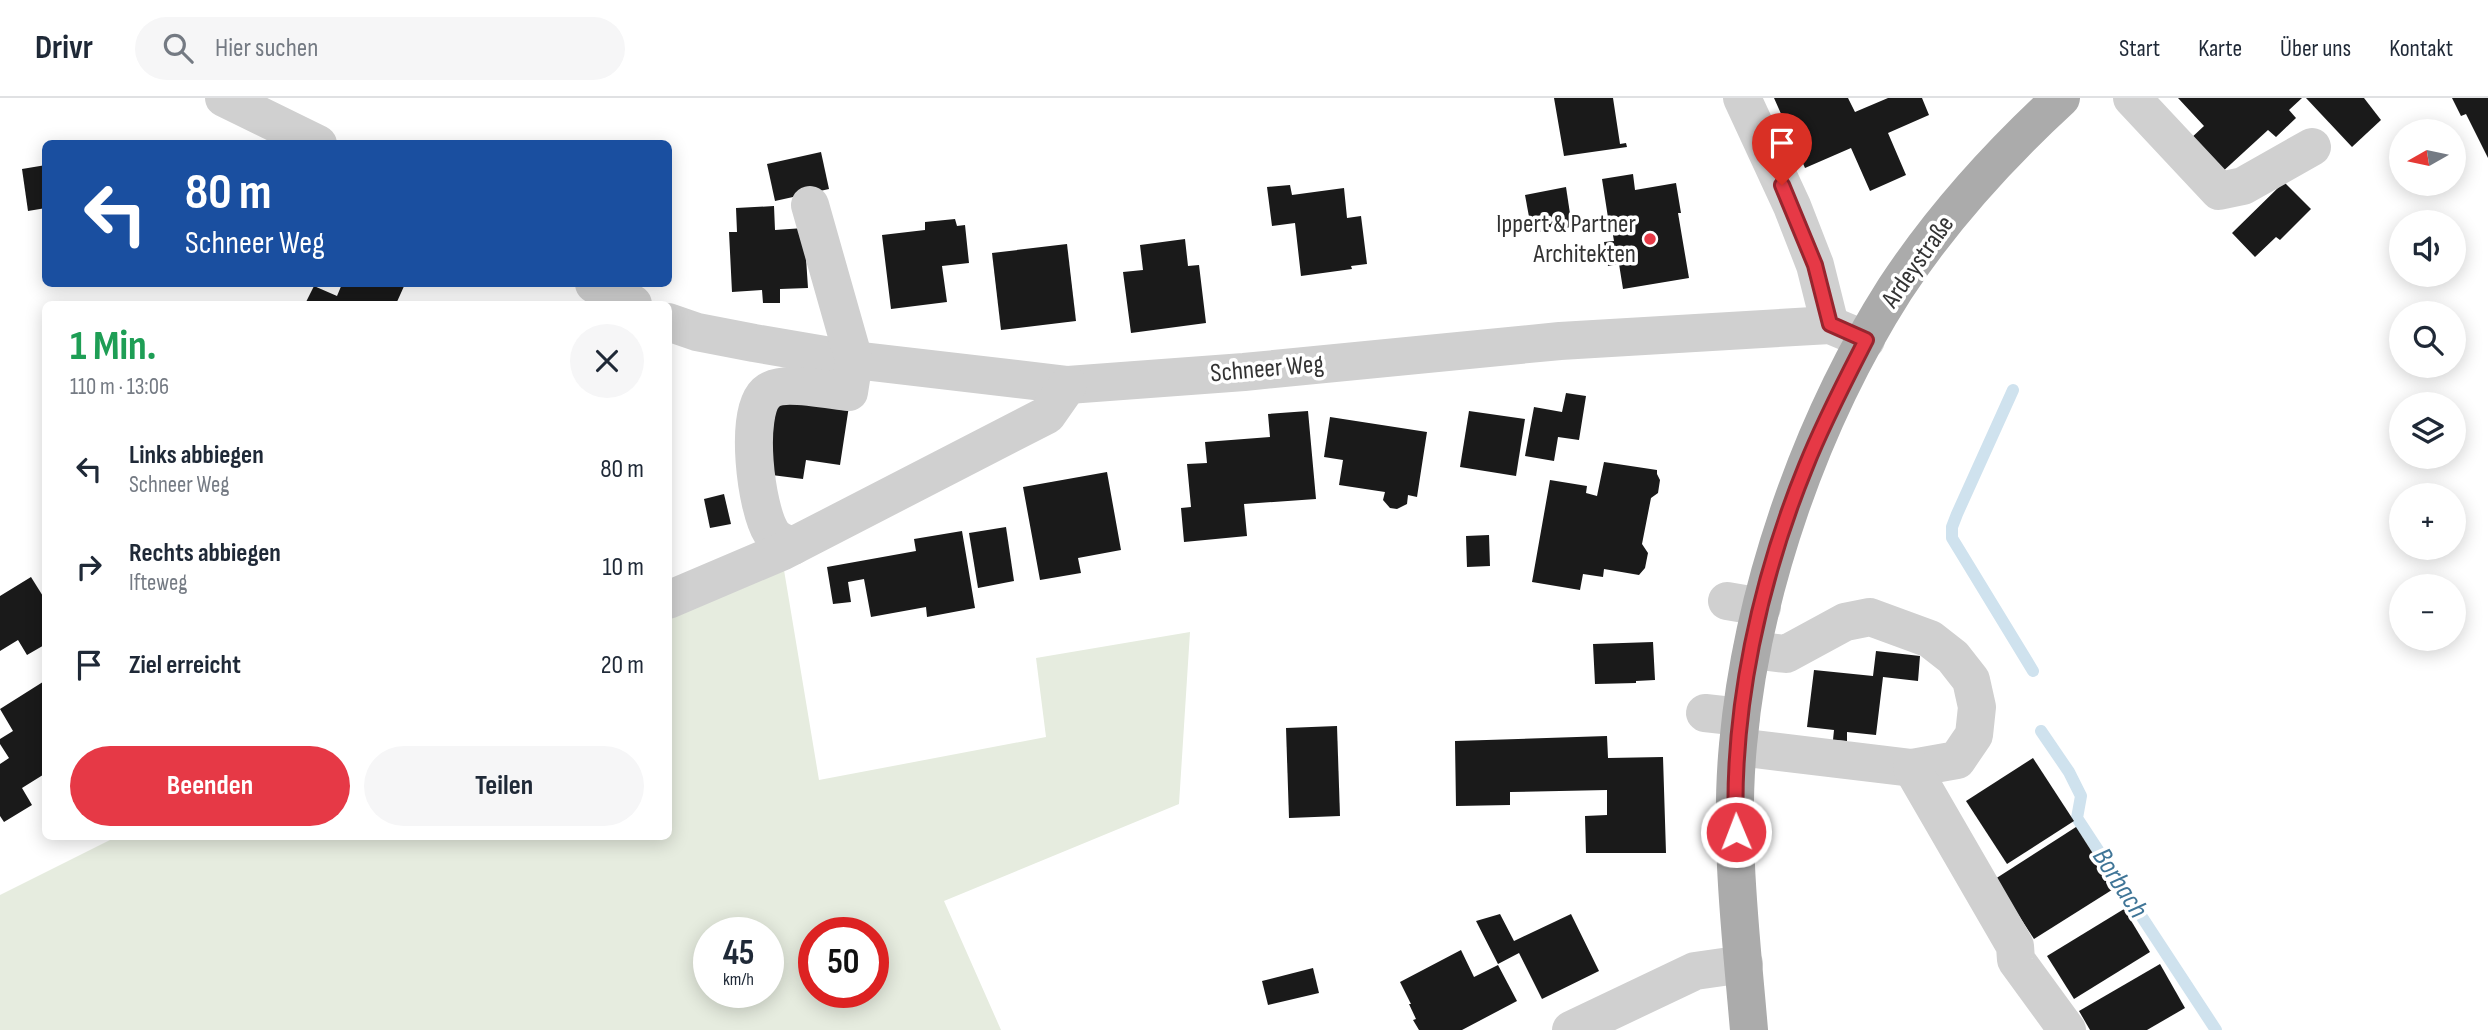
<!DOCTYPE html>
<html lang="de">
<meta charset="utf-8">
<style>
body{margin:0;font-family:"Sofia Sans Condensed",sans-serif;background:#f6f6f7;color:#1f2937;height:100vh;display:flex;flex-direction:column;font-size:26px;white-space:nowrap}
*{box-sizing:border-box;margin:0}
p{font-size:23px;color:#747a83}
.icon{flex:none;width:38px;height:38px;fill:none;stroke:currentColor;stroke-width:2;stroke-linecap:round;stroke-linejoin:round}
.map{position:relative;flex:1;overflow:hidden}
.drawer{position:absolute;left:42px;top:203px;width:630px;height:539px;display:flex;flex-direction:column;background:#fff;border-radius:10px;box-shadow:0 4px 18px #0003}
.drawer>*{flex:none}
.hud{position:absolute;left:42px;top:42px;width:630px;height:147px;border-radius:10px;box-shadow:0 4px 18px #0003;background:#1a4fa0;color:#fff;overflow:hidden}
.needle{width:46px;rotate:261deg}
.tools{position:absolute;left:2389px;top:21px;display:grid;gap:14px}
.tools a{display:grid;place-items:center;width:77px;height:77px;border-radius:50%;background:#fff;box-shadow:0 4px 18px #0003;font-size:35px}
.speed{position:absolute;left:693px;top:819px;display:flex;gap:14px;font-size:35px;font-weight:700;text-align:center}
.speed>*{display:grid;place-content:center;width:91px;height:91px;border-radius:50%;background:#fff;box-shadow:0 4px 18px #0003;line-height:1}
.speed small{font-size:18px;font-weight:400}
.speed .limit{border:10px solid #d22;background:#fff;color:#111}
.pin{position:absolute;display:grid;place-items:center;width:60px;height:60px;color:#fff;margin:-72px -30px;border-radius:50% 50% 50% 0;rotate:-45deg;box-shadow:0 0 7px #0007}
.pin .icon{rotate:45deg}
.me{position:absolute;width:77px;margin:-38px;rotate:359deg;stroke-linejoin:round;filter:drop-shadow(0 0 5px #0008)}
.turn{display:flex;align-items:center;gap:24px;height:147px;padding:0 28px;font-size:32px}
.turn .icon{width:91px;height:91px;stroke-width:2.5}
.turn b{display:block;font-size:49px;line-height:60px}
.round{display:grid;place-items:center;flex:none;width:74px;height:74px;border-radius:37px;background:#f6f6f7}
.head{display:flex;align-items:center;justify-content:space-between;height:119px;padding:0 28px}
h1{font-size:42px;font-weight:700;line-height:52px;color:#1e9e55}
.primary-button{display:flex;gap:14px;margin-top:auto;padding:14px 28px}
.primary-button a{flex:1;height:80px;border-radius:42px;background:#e63946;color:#fff;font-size:28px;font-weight:700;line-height:80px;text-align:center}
.primary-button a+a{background:#f6f6f7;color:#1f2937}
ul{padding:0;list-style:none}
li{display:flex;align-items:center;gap:21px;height:98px;padding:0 28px}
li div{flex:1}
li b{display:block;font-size:26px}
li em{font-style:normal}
header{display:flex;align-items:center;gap:42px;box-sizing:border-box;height:98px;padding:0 35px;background:#fff;border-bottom:2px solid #e0e1e3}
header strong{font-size:33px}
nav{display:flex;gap:38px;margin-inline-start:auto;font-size:24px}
.search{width:490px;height:63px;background:#f6f6f7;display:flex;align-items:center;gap:18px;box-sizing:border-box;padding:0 24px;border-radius:38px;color:#747a83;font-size:26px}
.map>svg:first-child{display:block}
.green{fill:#e6ecdf;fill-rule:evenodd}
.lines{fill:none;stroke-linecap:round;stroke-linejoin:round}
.stream{stroke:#cfe2ee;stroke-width:12}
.building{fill:#1a1a1a}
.minor{stroke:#d0d0d0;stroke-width:38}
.major{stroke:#ababab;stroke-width:38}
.route-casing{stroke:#96252e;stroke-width:18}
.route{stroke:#e63946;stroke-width:12}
.poi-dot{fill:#e63946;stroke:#fff;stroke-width:2.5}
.labels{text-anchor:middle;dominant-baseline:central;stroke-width:7;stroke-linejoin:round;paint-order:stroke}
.poi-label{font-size:26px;fill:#333;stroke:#fff;text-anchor:end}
.street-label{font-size:26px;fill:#333;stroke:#fff}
.water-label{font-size:28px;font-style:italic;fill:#3f7597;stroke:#fff}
</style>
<header>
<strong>Drivr</strong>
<div class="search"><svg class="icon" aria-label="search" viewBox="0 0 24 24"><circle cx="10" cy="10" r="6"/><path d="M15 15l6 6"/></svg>Hier suchen</div>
<nav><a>Start</a><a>Karte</a><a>Über uns</a><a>Kontakt</a></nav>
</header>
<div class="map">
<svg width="2488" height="932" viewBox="0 0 2488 932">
<rect width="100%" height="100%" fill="#fff"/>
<path class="green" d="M781 454 819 682 1046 639 1036 560 1190 534 1179 706 944 803 1001 932H0V797L116 739 668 738 669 502ZM709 835H768V894H709ZM814 835H873V894H814Z"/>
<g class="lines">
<g class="stream">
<path d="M2013 292 1957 416 1952 429V440L2033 573"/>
<path d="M2041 633 2069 674 2081 698 2077 720 2216 932"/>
</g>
</g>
<g class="building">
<path d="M1554 0H1613L1620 46 1626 45 1627 49 1564 58Z"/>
<path d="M1774 0H1848L1855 14 1888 0H1922L1929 17 1888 35 1906 77 1870 93 1851 50 1805 70Z"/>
<path d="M2178 0H2302L2289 12 2296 20 2276 39 2268 32 2220 76 2189 42 2204 28Z"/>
<path d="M2306 0H2364L2381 22 2352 49Z"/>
<path d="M2452 0H2488V60L2466 16 2461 18Z"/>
<path d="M821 54 829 91 775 103 767 66Z"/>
<path d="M46 67V110L28 113 22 71Z"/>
<path d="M1633 76 1635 92 1676 85 1681 115H1678L1689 180 1623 191 1619 166 1608 168 1604 144 1614 143 1611 126H1609L1602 81Z"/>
<path d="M2284 84 2311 111 2280 142 2276 139 2255 159 2232 135Z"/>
<path d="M1290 87 1292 97 1344 90 1347 120 1361 118 1367 166 1351 168 1352 171 1301 178 1295 125 1272 128 1267 89Z"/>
<path d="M1566 89 1572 129 1532 135 1525 97Z"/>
<path d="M774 108 775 132 804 130 808 190 780 191V205H763L762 192 732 194 729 134H737L736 110Z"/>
<path d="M955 121 957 128 965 127 969 165 942 168 947 204 891 211 882 137 925 132V124Z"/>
<path d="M1185 141 1188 168 1199 167 1206 225 1131 235 1123 174 1143 172 1140 147Z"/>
<path d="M1067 146 1076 223 1001 232 992 155Z"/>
<path d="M342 186H405L396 206H370L361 203 360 206H305L314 188 337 198Z"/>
<path d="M1566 295 1586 298 1579 342 1558 339 1554 363 1525 358 1534 309 1562 314Z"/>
<path d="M776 297 849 308 840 367 806 362 803 381 764 376Z"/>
<path d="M1308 313 1316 401 1244 406 1247 438 1184 444 1181 410 1191 409 1187 366 1207 365 1205 344 1270 339 1268 316Z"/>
<path d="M1469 313 1525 321 1516 378 1460 369Z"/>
<path d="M1330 319 1427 334 1417 399 1408 397 1407 406 1397 411 1390 410 1383 402 1385 394 1339 387 1343 362 1324 359Z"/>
<path d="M1604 364 1657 372V376L1660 382 1658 395 1651 400 1642 446 1648 455 1645 470 1639 477 1604 471 1603 479 1583 476 1580 492 1532 484 1550 382 1587 388 1586 395 1597 398Z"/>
<path d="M1107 374 1121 452 1078 460 1081 475 1040 482 1023 389Z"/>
<path d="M724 396 731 426 710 430 704 401Z"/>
<path d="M1006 429 1014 483 978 490 969 435Z"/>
<path d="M962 433 975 510 927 519 926 509 871 519 864 481 848 484 851 504 833 506 827 469 916 453 914 441Z"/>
<path d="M1489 437 1490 468 1467 469 1466 438Z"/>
<path d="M31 479 46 503V546L27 557 18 542 0 553V498Z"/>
<path d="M1653 544 1655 582 1636 583V585L1595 586 1593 546Z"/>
<path d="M1876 553 1920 558 1918 583 1883 579 1876 637 1847 634V643L1833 642 1834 632 1807 629 1814 572 1873 578Z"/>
<path d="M46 582V675L22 690 32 707 4 724 0 718V666L9 660 0 646V641L13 633 0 611Z"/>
<path d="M1337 628 1340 718 1289 720 1286 630Z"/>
<path d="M1607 638 1608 660 1663 659 1666 755H1586L1585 718 1607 717V692L1510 694V707L1456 708 1455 643Z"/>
<path d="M2033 660 2074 723 2007 766 1966 703Z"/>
<path d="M2076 729 2115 790 2034 841 1995 781Z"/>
<path d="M2124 811 2150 854 2074 901 2047 858Z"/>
<path d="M1500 816 1514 843 1571 816 1599 873 1542 901 1519 855 1498 866 1476 823Z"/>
<path d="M1461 852 1474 879 1498 867 1517 903 1462 932H1419L1413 922 1416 921 1409 906H1411L1400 884Z"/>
<path d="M2160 866 2185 910 2147 932H2090L2079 913Z"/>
<path d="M1313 870 1319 895 1268 907 1262 883Z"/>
</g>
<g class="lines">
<g class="minor">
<path d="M224 0 318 46"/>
<path d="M1742 0 1792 108 1815 167 1830 227"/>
<path d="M2132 0 2219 93 2243 88 2312 49"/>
<path d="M594 186 633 206"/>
<path d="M668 224 697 234 754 245 854 262 1068 287 1244 274 1560 243 1830 227 1866 242"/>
<path d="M793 448C785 445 776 443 771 434 756 410 744 316 766 295 780 281 829 292 849 294L854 262 810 107"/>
<path d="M668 502 781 454 1047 317 1068 287"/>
<path d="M1727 503 1762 509"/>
<path d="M1705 615 1741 619"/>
<path d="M1738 649 1912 670 1957 662 1974 637 1977 609 1971 582 1953 559 1930 541 1870 519 1845 524 1786 556 1752 552"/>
<path d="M1912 670 2015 848 2016 862 2067 932"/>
<path d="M1571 932 1695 873 1744 866"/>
</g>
<path class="major" d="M1749 932C1741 838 1729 741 1738 647 1752 491 1811 323 1895 191 1941 121 2000 56 2061 0"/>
</g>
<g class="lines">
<g class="route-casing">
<path id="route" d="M1736 734C1731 611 1760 481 1806 368 1823 325 1845 283 1866 242L1830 226 1815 167 1782 87"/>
</g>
<use href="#route" class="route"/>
</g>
<circle class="poi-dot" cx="1650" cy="141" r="7"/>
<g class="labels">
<g class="poi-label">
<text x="1636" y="126">Ippert &amp; Partner<tspan x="1636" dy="30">Architekten</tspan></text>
</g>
<g class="street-label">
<text transform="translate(1918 164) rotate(-55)">Ardeystraße</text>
<text transform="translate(1267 271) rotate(-5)">Schneer Weg</text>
</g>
<g class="water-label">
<text transform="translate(2120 785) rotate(57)">Borbach</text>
</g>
</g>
</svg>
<div class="tools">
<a><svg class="needle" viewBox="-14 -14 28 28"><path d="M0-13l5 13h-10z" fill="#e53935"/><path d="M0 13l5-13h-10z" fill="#747a83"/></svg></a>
<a><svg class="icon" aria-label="sound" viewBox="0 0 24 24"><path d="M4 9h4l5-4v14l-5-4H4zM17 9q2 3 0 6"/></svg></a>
<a><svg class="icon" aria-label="search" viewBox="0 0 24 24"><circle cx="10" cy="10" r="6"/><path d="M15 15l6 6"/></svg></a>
<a><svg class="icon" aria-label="layers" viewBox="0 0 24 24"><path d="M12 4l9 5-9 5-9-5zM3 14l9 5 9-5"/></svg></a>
<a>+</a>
<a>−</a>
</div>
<div class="speed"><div>45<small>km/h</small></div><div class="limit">50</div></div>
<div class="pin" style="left:1782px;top:87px;background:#d93025"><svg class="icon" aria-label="arrive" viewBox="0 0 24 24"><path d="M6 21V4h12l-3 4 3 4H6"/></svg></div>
<svg class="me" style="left:1736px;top:734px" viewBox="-20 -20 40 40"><circle r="17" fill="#e63946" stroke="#fff" stroke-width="3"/><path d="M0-11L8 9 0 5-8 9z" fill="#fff"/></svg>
<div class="hud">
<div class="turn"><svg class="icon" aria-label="left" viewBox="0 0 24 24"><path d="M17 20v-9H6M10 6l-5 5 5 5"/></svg><div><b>80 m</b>Schneer Weg</div></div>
</div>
<section class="drawer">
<div class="head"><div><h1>1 Min.</h1><p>110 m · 13:06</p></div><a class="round"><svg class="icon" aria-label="close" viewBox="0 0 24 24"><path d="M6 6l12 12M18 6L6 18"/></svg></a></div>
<ul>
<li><svg class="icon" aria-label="left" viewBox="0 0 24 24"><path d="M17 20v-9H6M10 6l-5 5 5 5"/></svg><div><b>Links abbiegen</b><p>Schneer Weg</p></div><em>80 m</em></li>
<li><svg class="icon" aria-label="right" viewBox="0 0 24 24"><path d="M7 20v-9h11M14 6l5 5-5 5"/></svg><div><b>Rechts abbiegen</b><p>Ifteweg</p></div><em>10 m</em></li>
<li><svg class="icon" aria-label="arrive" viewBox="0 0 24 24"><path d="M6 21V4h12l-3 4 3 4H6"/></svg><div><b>Ziel erreicht</b></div><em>20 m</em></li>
</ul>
<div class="primary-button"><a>Beenden</a><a>Teilen</a></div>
</section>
</div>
